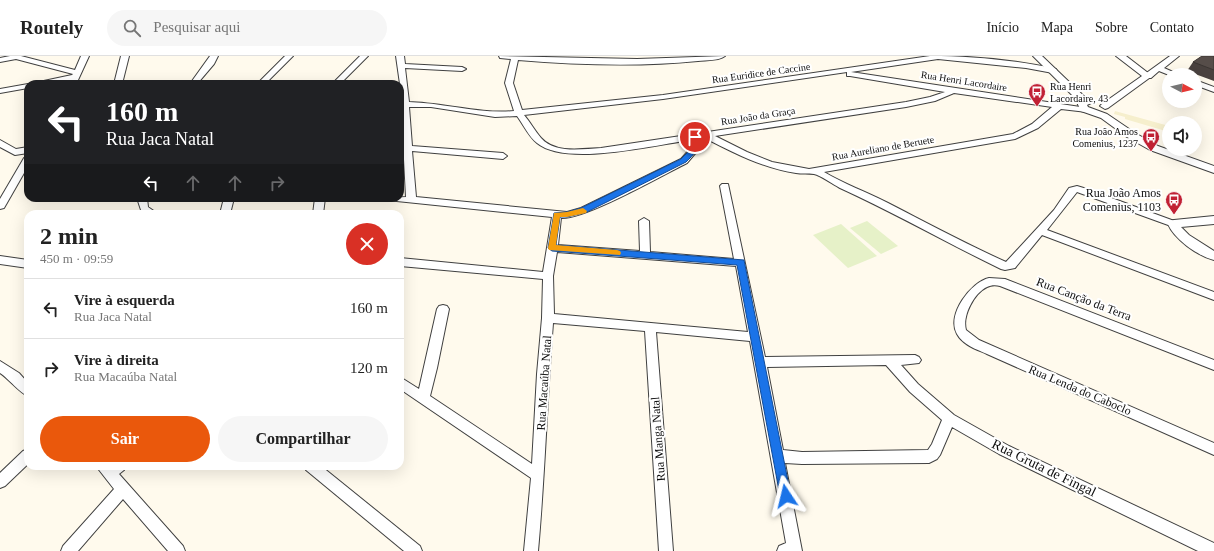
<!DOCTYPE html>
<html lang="pt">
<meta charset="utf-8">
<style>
body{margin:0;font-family:Georgia,serif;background:#f6f6f6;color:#222;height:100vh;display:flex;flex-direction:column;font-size:15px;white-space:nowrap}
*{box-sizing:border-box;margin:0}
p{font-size:13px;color:#767676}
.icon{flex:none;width:22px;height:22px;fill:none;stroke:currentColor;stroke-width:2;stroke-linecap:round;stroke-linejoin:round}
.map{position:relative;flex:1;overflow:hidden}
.details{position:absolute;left:24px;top:154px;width:380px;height:260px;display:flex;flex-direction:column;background:#fff;border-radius:12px;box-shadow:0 4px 16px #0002}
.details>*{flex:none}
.banner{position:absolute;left:24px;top:24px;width:380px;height:122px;border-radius:12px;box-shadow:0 4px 16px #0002;background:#202124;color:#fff;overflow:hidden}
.needle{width:26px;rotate:97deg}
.tools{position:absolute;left:1162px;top:12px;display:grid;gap:8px}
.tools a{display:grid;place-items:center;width:40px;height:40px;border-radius:50%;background:#fff;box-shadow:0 4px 16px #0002;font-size:20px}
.pin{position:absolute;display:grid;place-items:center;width:34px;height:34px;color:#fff;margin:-17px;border:2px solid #fff;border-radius:50%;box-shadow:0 1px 4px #0007}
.me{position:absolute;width:44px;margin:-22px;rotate:350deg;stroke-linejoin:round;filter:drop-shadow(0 0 3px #0008)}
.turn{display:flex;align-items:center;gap:14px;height:84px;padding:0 16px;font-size:18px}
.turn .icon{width:52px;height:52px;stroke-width:2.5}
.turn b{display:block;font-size:28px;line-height:34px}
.lanes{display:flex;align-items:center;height:38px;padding:0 16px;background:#0003;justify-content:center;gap:20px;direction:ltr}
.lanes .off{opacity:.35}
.round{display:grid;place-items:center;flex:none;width:42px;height:42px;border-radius:21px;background:#f6f6f6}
.summary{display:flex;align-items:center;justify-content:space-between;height:68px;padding:0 16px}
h1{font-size:24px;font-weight:600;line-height:30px}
.primary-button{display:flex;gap:8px;margin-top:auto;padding:8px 16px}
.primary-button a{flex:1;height:46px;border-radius:24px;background:#ea580c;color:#fff;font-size:16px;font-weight:600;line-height:46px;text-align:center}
.primary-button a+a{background:#f6f6f6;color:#222}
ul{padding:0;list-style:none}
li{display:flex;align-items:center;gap:12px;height:60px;padding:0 16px;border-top:1px solid #e0e0e0}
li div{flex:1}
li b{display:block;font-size:15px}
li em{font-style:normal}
header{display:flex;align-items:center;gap:24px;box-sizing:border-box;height:56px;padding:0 20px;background:#fff;border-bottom:1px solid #e0e0e0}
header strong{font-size:19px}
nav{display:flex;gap:22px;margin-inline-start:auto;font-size:14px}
.search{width:280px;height:36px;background:#f6f6f6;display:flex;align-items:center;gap:10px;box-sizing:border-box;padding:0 14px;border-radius:22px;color:#767676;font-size:15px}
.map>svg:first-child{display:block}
.farmland{fill:#f6efcd}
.pitch{fill:#e6f1c8}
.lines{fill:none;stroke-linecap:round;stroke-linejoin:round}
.minor-casing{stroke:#404040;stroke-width:2}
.tertiary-casing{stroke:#404040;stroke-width:2}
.minor{fill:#fff;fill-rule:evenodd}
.tertiary{fill:#fff;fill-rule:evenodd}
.wall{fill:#4a423f}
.building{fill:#564d49;stroke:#3c3633}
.route{fill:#1a73e8;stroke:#114b97}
.slow{fill:#f59e0b}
.labels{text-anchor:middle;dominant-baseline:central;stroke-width:4;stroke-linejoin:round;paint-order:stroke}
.far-street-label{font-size:10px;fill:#0d0d0d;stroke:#fff}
.far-poi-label{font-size:10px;fill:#0d0d0d;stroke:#fff;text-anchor:start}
.poi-label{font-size:12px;fill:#0d0d0d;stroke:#fff;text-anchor:end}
.street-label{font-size:12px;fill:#0d0d0d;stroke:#fff}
.near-street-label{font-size:14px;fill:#0d0d0d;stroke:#fff}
</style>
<header>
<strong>Routely</strong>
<div class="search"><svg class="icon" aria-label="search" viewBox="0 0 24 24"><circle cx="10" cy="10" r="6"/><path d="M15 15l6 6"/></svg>Pesquisar aqui</div>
<nav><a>Início</a><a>Mapa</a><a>Sobre</a><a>Contato</a></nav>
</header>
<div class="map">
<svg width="1214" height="495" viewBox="0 0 1214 495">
<rect width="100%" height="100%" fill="#fffaed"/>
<path class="farmland" d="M1115 55 1169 70V76L1125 63V61L1114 58Z"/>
<g class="pitch">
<path d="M867 165 898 190 881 198 850 172Z"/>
<path d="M841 168 877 200 848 212 813 179Z"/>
</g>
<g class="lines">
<g class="minor-casing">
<g id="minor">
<path d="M10 0H21L75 14 81 0H89L78 24 51 28H35L39 26 72 19 73 18 16 3 0 6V2Z"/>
<path d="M121 0H129L122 28H114Z"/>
<path d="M210 0H218L214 8 197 28H176L180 26 192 25Z"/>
<path d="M285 0H293L265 28H257Z"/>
<path d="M360 0H368L340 28H332Z"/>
<path d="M396 0H404L405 8 462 11 466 13 462 15 405 12 409 46C444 47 479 58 514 55L505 27 511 3 500 2 499 0 637 3 725 0C719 5 706 4 698 5 639 11 578 9 518 4L513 27 522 54 663 39 930 0C969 0 1017 4 1056 13L1057 15 1053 17 1026 12 938 3 851 16 1087 52 1091 54 1087 56 1061 53 1038 72 1015 83 824 116C844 128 867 136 888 147 927 167 966 188 1006 206L1054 154 1069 132 1077 130 1087 133 1177 166 1179 168 1174 171 1171 170 1077 136 1047 174 1214 236V244L1042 179 1015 212 1005 214 1001 213C947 187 895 157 840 132 834 129 820 119 814 118 808 117 802 118 796 117 763 112 734 97 705 82L699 83 698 94 687 107C663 119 584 164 561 162L558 189 640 195 639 165 644 162 649 165 650 196 734 203 720 130 722 128H728L765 301 915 299 919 301 921 304 919 307 901 309 918 328 954 359 1009 390 1214 487V495H1198L999 398 952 371 940 399 937 403 929 407 802 408 785 407 802 495H777L779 490 786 487 750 285 656 276 673 495H659L645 275 553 267C547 343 545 419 538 495H524L531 422 400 333V321L419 333 437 253 439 250 443 249 447 250 449 253 437 312 430 340 532 408 537 318 542 262 543 223 400 210V202L543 216 552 161 387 144 385 142 406 141 400 28ZM847 16V20H850L945 36 930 41 906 46 601 92C582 93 555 98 541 82 535 75 530 66 524 59L663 43ZM954 37 1052 51 1032 68 1013 78 809 113 772 106 747 96 715 80 906 51 935 45ZM409 51H431L495 61 517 60C523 68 529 81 537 87 566 111 654 89 691 84L690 93 681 103 581 152 567 156 416 141 412 95 503 103 507 100 503 97 412 90ZM557 196 736 210 748 276 554 258 553 220ZM886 309 910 336 942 364 932 388 928 394 802 396 783 394 767 311Z"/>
<path d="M1170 0H1179L1164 12 1180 19H1169L1159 15 1151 22H1145V18Z"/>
<path d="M1195 24 1214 31V36L1195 29Z"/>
<path d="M28 28V32L0 37V33L28 28H29Z"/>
<path d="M0 84 16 93 28 91V97L15 99 0 91Z"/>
<path d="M28 99V110L4 152 0 153V143L24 102Z"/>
<path d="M137 142H147L148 151 158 158H146L141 154Z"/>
<path d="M224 142H234L230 158H220Z"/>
<path d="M315 142H325L323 158H313Z"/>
<path d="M0 200 28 204V212L0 208Z"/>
<path d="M989 222 1005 223 1214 304V314L1000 230C996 229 991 229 987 231 974 237 962 260 966 274L979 284 1214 387V399L987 298C976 293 963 289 957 278 946 259 971 226 989 222Z"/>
<path d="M0 305 19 317 28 327V340C21 338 8 322 0 317Z"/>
<path d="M28 393V408L5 430 0 432V417L23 395Z"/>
<path d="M96 410H126L124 414 119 418 183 490 185 495H168L123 443 78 495H61L63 490 114 433Z"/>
<path d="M304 410H321L420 490 422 495H404L306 414Z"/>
</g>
</g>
<g class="tertiary-casing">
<g id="tertiary">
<path d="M1033 0H1042L1089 45 1091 47 1087 49 1088 51 1107 58 1135 77 1158 90 1214 110V117L1150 94 1127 81 1101 62 1081 55 1075 42Z"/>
<path d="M1116 0H1126L1152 20 1108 52 1105 53 1100 50 1102 48 1142 20Z"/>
<path d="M1214 160V168L1181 171 1189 179 1214 195V204C1198 200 1174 183 1168 168L1170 165 1174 164Z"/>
</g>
</g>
<use href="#minor" class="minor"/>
<use href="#tertiary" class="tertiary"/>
</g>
<path class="wall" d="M1214 0V25L1187 15 1193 6Z"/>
<path class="building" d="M1202 0H1214V14L1193 6Z"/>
<path class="route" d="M695 79 698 81C700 93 694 98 686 106L587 156 567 161H560L556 189 744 204 791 440 790 444 786 445 781 444 780 440 737 209 552 195 548 192 554 157 567 156 581 152 681 103 691 93V81Z"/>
<path class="slow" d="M583 152 587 155 586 157 567 161H560L556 189 617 194 620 195 621 197 620 199 549 194 548 192 554 157 567 156Z"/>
<defs>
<g id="bus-pin" transform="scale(0.9)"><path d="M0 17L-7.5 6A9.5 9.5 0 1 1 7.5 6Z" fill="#c12134" stroke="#fff"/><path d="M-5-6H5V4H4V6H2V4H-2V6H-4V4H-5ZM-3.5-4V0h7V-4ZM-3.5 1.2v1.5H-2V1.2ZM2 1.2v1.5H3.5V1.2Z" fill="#fff"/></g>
</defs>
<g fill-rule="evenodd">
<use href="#bus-pin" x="1037" y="36"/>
<use href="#bus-pin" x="1151" y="81"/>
<use href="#bus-pin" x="1174" y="144"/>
</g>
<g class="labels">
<g class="far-street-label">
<text transform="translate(761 17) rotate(-8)">Rua Euridice de Caccine</text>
<text transform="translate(964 25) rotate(9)">Rua Henri Lacordaire</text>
<text transform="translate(758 60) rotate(-9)">Rua João da Graça</text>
<text transform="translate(883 92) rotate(-10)">Rua Aureliano de Beruete</text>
</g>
<g class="far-poi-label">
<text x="1050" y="30">Rua Henri<tspan x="1050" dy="12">Lacordaire, 43</tspan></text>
<text x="1138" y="75" text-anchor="end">Rua João Amos<tspan x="1138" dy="12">Comenius, 1237</tspan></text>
</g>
<g class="poi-label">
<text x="1161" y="137">Rua João Amos<tspan x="1161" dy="14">Comenius, 1103</tspan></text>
</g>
<g class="street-label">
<text transform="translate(1084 243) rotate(21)">Rua Canção da Terra</text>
<text transform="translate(544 327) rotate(-86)">Rua Macaúba Natal</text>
<text transform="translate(1080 334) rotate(23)">Rua Lenda do Caboclo</text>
<text transform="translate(658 383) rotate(-94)">Rua Manga Natal</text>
</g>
<g class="near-street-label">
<text transform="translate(1044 412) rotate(26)">Rua Gruta de Fingal</text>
</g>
</g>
</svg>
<div class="tools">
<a><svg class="needle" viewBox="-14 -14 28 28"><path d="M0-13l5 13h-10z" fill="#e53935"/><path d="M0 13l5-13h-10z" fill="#767676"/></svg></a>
<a><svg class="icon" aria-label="sound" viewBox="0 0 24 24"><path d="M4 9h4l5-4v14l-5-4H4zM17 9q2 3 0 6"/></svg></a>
</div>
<div class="pin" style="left:695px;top:81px;background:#d93025"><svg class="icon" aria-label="arrive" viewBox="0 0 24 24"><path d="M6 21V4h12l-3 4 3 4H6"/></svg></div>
<svg class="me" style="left:786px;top:440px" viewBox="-20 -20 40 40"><path d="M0-17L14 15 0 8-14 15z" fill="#1a73e8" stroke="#fff" stroke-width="4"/></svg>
<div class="banner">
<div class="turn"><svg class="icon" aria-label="left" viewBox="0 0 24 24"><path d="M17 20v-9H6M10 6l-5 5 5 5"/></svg><div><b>160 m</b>Rua Jaca Natal</div></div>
<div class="lanes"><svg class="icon" aria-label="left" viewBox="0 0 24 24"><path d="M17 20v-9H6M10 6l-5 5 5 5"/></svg><svg class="icon off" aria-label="ahead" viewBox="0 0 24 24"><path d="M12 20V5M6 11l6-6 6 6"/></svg><svg class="icon off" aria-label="ahead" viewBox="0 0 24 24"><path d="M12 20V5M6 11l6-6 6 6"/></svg><svg class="icon off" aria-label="right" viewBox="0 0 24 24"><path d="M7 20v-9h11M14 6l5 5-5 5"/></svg></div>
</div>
<section class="details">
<div class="summary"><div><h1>2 min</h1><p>450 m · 09:59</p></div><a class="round" style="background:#d93025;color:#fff"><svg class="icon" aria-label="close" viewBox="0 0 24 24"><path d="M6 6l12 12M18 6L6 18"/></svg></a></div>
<ul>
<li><svg class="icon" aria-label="left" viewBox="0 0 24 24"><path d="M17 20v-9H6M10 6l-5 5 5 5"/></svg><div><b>Vire à esquerda</b><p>Rua Jaca Natal</p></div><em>160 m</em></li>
<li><svg class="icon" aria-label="right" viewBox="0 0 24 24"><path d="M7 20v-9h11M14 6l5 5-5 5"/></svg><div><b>Vire à direita</b><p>Rua Macaúba Natal</p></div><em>120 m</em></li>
</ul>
<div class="primary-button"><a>Sair</a><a>Compartilhar</a></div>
</section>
</div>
